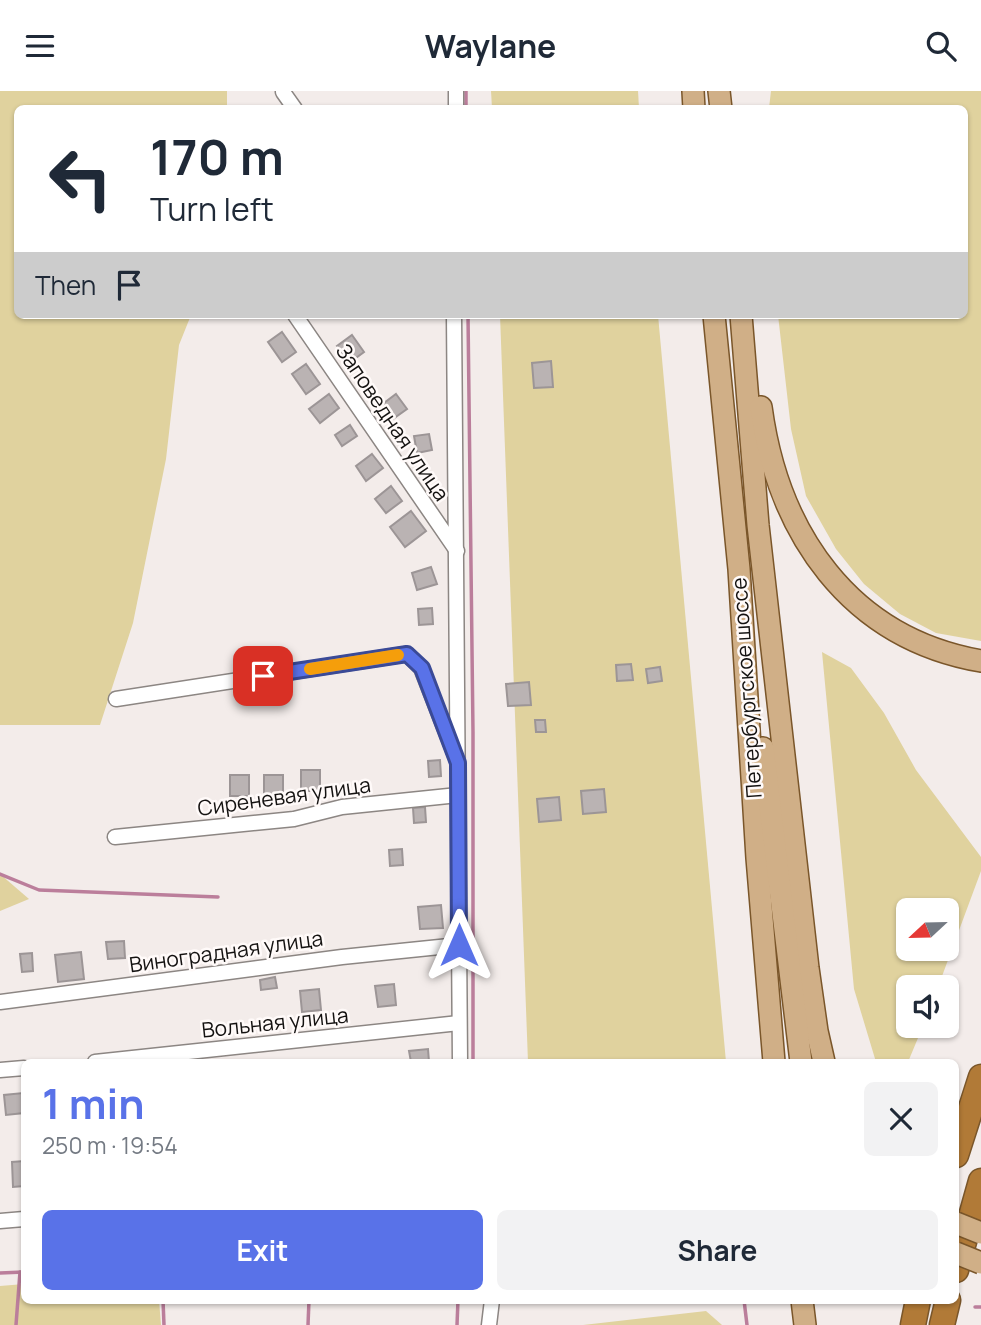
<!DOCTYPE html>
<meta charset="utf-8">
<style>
body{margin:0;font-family:Manrope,sans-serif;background:#f2f2f3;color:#1f2937;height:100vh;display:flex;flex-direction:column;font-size:26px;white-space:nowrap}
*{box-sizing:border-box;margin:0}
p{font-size:23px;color:#747a83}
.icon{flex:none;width:38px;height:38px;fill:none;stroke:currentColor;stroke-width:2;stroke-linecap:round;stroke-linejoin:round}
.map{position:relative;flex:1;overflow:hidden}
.details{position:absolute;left:21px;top:968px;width:938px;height:245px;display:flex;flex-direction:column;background:#fff;border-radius:10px;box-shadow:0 2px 5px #0004}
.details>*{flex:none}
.banner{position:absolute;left:14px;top:14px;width:954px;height:214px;border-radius:10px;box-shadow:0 2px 5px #0004;background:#fff;color:#1f2937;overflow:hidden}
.needle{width:46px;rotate:248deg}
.controls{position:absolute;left:896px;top:807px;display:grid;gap:14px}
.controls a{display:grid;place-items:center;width:63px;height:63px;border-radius:10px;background:#fff;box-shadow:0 2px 5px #0004;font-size:35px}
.pin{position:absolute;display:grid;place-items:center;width:60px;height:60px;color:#fff;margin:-30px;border-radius:14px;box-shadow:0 4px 10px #0006}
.me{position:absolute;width:77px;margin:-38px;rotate:0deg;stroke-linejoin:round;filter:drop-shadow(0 0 5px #0008)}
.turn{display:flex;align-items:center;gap:24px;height:147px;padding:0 21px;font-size:32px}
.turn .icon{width:91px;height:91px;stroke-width:2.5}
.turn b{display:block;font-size:49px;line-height:60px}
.then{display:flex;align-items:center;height:66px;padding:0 21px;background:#0003;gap:14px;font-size:26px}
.round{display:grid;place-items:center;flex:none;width:74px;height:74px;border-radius:10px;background:#f2f2f3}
.overview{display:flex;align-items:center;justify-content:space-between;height:119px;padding:0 21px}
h1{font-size:42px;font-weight:700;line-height:52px;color:#5972e8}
.primary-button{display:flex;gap:14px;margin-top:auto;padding:14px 21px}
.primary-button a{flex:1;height:80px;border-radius:10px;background:#5972e8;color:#fff;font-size:28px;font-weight:700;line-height:80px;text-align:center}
.primary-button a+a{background:#f2f2f3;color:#1f2937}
header{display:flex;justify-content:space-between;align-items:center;height:91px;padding:0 21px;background:#fff;font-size:32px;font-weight:700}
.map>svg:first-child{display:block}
.green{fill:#e0d29e;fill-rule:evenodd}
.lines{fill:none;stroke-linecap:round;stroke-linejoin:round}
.stream{stroke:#bb7e9b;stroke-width:3.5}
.building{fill:#bab3b3;stroke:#9c9596;stroke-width:2}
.street-casing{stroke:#8c8683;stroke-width:17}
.primary-casing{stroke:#7a562a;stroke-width:24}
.highway-casing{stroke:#7a562a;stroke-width:27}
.street{stroke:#fff;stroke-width:14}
.primary{stroke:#d0af87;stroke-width:21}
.highway{stroke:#b17a37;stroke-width:24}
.primary-bridge-casing{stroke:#7a562a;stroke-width:24;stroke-linecap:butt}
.primary-bridge{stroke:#d0af87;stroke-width:21}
.route-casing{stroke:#3a4a97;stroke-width:18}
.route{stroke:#5972e8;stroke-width:12}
.slow{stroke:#f59e0b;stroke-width:12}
.labels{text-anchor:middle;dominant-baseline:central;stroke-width:5;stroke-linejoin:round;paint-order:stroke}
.street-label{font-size:21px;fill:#141211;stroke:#fffaf9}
</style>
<header><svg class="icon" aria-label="menu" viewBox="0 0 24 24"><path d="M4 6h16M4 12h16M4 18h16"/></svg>Waylane<svg class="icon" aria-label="search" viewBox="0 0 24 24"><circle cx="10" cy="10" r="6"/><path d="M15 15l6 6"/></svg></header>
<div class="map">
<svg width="981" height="1234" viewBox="0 0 981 1234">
<rect width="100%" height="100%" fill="#f3ecea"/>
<g class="green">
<path d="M0 0H227V17L18 18V224H191L179 254 166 368 133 532 100 634H0Z"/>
<path d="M491 0H638L639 17H492Z"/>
<path d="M771 0H981V550L936 542 900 523 864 493 836 458 806 405 791 338 778 224H964V18L769 17Z"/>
<path d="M500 224H658L726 971H528Z"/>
<path d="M822 561 851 577 884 622 916 679 981 766V780L938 896H908V934L923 935 908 971H876L854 898ZM908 819H947V858H908Z"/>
<path d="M0 783 29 808 0 820Z"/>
<path d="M24 1193V1209H159L161 1234H0V1195Z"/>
<path d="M706 1220 722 1234H583Z"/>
</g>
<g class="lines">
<g class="stream">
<path d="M466 0V18"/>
<path d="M468 224 473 641V971"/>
<path d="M0 783 39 799 218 806"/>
<path d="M0 1182 24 1181"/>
<path d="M163 1209 164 1234"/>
<path d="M744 1209 747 1234"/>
<path d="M975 1216H981"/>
<path d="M16 1234 20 1181"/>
<path d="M308 1234 309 1209"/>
<path d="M457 1234 458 1209"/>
</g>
</g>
<g class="building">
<path d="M282 241 296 261 282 271 268 251Z"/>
<path d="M352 244 364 261 349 272 337 255Z"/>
<path d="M551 270 553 296 534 297 532 272Z"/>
<path d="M306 273 320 293 306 303 292 283Z"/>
<path d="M329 303 339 317 320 332 309 318Z"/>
<path d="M396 303 407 318 390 330 380 315Z"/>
<path d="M350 334 357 345 342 355 335 344Z"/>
<path d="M429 343 432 359 417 362 414 345Z"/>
<path d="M372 363 383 377 366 390 356 375Z"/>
<path d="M391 395 402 410 386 422 375 408Z"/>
<path d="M411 420 426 440 405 456 390 436Z"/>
<path d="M431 476 437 493 417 499 412 482Z"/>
<path d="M432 517 433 533 419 534 418 518Z"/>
<path d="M631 573 633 589 617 590 616 574Z"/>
<path d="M660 576 662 590 648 592 646 578Z"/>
<path d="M529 591 531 614 508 615 506 593Z"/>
<path d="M535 629H545L546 641H536Z"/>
<path d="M440 669 441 685 429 686 428 670Z"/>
<rect x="301" y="679" width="19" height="21"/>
<rect x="230" y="684" width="19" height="21"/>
<rect x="264" y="684" width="19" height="21"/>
<path d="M604 698 606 721 583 723 581 700Z"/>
<path d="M559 706 561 729 539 731 537 708Z"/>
<path d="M425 716 426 731 414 732 413 717Z"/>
<path d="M402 758 403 774 390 775 389 759Z"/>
<path d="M441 814 443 837 420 838 418 816Z"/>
<path d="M124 850 125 867 108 868 106 851Z"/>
<path d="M81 861 84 888 58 891 55 864Z"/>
<path d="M32 862 33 880 22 881 20 863Z"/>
<path d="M275 886 277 897 261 899 260 889Z"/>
<path d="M394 893 396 914 378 916 375 895Z"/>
<path d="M319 898 321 919 302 921 300 900Z"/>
<path d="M428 958 429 971H411L409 960Z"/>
<path d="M23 1002 24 1022 6 1024 4 1004Z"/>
<path d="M24 1070V1095L13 1096 12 1071Z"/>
</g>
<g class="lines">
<g class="street-casing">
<g id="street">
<path d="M283 1 295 18"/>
<path d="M456 18V0"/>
<path d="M295 224 457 460"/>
<path d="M454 224 460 971"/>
<path d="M116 608 407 563 421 577 455 664"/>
<path d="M115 746 294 728 342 716 458 704"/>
<path d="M0 911 342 866 459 854"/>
<path d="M95 971 459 932"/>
<path d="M0 979 24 977"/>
<path d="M0 1130 24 1128"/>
<path d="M489 1234 492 1209"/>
</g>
</g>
<g class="primary-casing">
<g id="primary">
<path d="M693 0 694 18"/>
<path d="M719 0 721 18"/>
<path d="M714 224 739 478 757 767 774 971"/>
<path d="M741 224 758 434 808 877 817 940 824 971"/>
<path d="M761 316C778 442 849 547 981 570"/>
<path d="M763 657 801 971"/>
<path d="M802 1209 805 1234"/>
</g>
</g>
<g class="highway-casing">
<g id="highway">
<path d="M956 1064 981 986"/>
<path d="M956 1179 981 1090"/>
<path d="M913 1234 918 1209"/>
<path d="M942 1234 948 1209"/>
</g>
</g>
<use href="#street" class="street"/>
<use href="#primary" class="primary"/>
<use href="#highway" class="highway"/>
<g class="primary-bridge-casing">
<g id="primary-bridge">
<path d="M956 1132 981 1142"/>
<path d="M956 1162 981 1172"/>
</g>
</g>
<use href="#primary-bridge" class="primary-bridge"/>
</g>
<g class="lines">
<g class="route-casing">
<path id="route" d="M263 585 407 563 422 577 458 672 459 854"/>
</g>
<use href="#route" class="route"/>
<path class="slow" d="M310 578 398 564"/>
</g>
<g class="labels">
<g class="street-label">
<text transform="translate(393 331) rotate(56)">Заповедная улица</text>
<text transform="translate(746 597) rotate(-94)">Петербургское шоссе</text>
<text transform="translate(284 705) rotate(-8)">Сиреневая улица</text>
<text transform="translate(226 860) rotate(-8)">Виноградная улица</text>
<text transform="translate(275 931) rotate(-6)">Вольная улица</text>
</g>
</g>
</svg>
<div class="controls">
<a><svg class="needle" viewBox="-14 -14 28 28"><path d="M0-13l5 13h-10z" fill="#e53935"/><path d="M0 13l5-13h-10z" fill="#747a83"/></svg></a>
<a><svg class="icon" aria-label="sound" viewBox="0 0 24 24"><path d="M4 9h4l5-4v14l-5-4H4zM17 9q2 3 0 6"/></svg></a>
</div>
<div class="pin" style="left:263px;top:585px;background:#d93025"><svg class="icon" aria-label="arrive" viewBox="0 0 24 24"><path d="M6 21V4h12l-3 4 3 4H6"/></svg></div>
<svg class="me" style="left:459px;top:854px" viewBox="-20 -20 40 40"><path d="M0-17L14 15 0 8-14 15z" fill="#5972e8" stroke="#fff" stroke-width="4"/></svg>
<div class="banner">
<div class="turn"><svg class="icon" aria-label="left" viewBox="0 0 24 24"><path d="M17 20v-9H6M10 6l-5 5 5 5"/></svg><div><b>170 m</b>Turn left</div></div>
<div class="then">Then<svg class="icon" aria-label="arrive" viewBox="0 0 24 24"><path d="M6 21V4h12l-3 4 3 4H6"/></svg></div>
</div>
<section class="details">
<div class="overview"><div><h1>1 min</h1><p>250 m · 19:54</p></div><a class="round"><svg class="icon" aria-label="close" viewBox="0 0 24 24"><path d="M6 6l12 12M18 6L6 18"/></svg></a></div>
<div class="primary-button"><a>Exit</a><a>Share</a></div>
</section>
</div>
